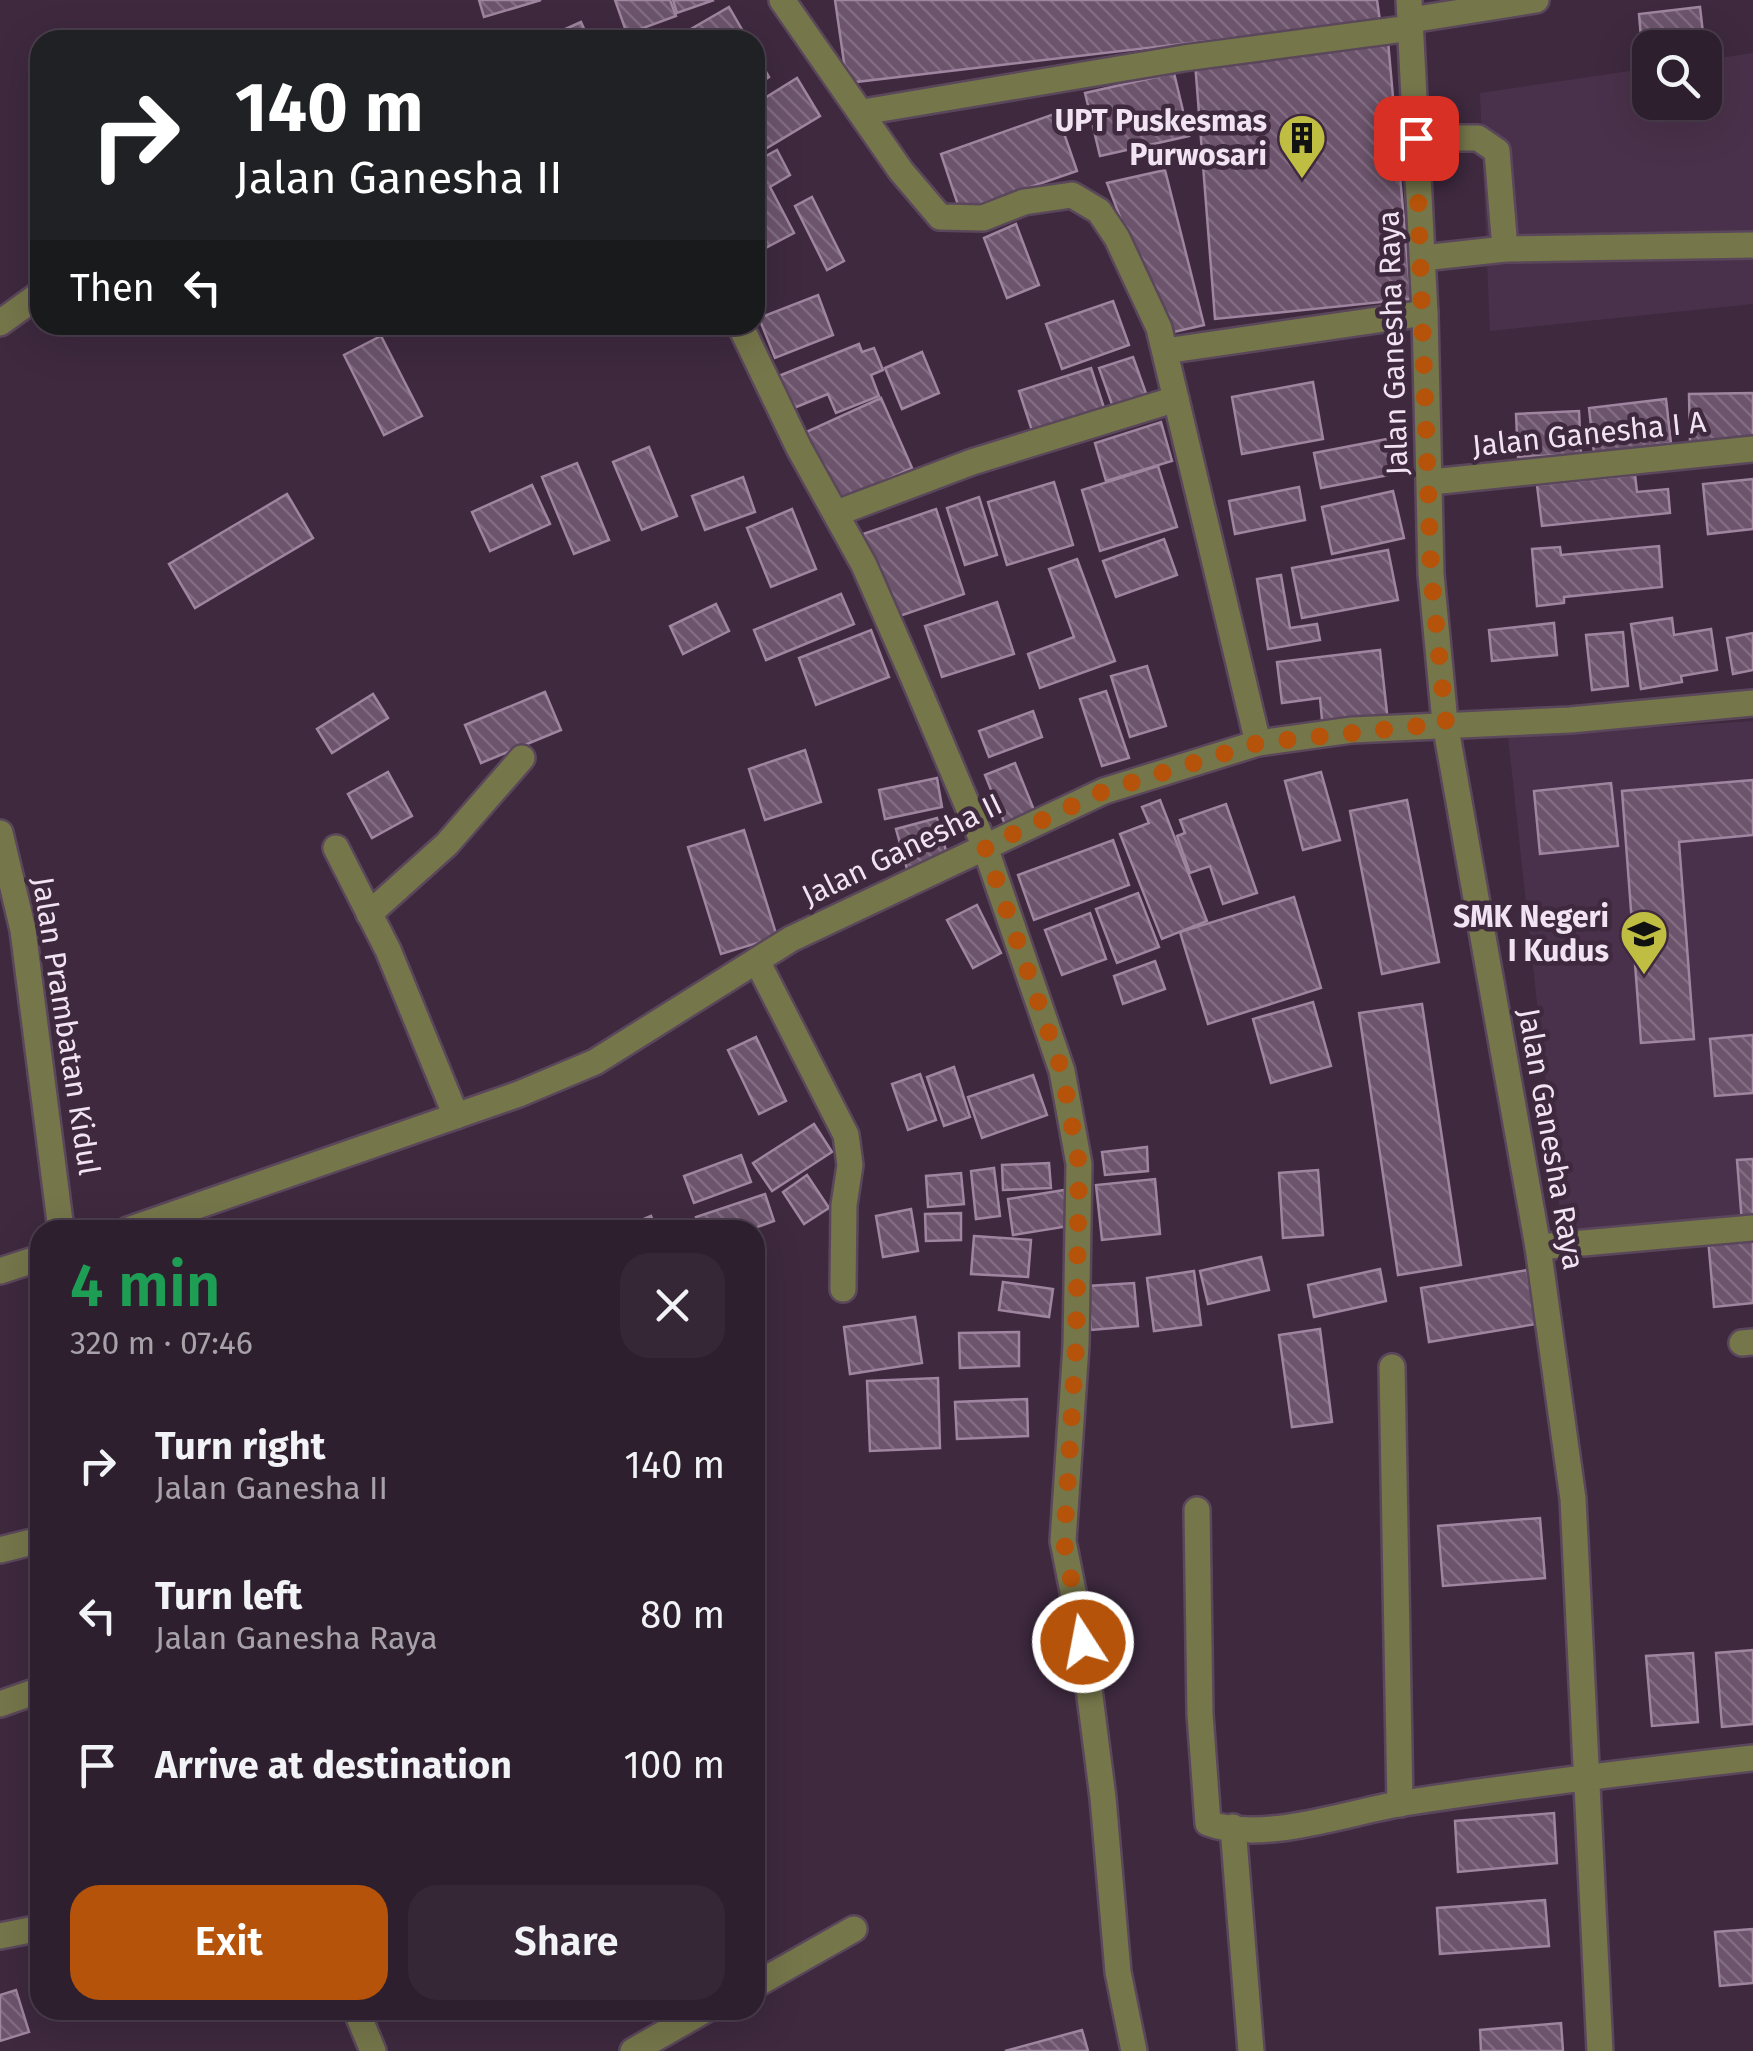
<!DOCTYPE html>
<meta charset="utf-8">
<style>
body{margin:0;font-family:"Fira Sans",sans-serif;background:#362737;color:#f1f3f6;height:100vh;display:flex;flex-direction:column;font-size:38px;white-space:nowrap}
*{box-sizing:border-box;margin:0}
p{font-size:32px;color:#a7a2aa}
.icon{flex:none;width:55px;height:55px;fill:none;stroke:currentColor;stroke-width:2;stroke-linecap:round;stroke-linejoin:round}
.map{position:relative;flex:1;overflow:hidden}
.side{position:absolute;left:30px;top:1220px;width:735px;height:800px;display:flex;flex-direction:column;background:#2e1f2f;border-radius:30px;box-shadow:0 10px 40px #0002,0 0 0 2px #493d4b}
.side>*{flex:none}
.banner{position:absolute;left:30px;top:30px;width:735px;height:305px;border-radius:30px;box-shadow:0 10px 40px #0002,0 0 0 2px #493d4b;background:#202124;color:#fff;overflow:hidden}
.tools{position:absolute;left:1632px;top:30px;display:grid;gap:20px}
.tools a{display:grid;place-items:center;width:90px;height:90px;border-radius:20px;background:#2e1f2f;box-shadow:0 10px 40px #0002,0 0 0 2px #493d4b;font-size:50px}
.pin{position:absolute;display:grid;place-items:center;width:85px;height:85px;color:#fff;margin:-42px;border-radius:20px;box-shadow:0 5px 15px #0006}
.me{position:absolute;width:110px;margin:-55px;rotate:349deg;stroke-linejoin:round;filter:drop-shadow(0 0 8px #0008)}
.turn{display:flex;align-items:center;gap:35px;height:210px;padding:0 40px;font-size:45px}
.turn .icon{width:130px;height:130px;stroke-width:2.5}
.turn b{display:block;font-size:70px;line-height:85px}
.then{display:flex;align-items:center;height:95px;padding:0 40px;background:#0003;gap:20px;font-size:38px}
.round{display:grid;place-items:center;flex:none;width:105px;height:105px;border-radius:30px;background:#362737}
.head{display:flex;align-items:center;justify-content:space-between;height:170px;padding:0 40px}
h1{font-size:60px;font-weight:600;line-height:75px;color:#1e9e55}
.button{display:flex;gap:20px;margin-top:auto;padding:20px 40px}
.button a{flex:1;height:115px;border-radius:30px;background:#b45309;color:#fff;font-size:40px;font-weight:600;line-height:115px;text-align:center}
.button a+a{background:#362737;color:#f1f3f6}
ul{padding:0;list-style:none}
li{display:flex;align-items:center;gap:30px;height:150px;padding:0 40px}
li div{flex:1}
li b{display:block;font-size:38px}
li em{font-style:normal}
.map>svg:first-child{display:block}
.built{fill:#4a314b}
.building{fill:url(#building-back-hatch);stroke:#9f859f;stroke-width:2.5}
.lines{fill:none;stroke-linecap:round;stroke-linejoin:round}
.minor-casing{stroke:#5b475b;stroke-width:30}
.minor{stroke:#75764a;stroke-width:25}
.route{stroke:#b45309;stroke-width:18;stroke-dasharray:0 32.4}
.labels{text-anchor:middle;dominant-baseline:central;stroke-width:9;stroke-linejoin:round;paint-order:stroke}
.poi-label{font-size:30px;font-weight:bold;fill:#f1e3f1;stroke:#3e293f;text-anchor:end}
.street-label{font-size:30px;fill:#f1e3f1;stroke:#3e293f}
</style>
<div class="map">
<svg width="1753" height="2051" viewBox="0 0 1753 2051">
<defs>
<pattern id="building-back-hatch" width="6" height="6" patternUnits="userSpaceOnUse" patternTransform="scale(2.5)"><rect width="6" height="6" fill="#6c546c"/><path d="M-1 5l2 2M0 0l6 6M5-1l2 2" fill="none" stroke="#816c81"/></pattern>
</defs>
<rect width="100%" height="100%" fill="#3e293f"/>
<g class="built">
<path d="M1753 53V304L1490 331 1480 93 1650 68V102H1705V60Z"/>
<path d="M1753 721V1217L1562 1232 1508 737Z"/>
</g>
<g class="building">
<path d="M479 0H541L484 17Z"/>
<path d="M615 0H670L676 16 627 34Z"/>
<path d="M673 0H714L677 13Z"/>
<path d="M835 0H1377L1380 21 847 83Z"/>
<path d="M729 7 748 40H672Z"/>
<path d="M1700 7 1704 42 1642 49 1639 14Z"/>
<path d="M581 22 589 40H541Z"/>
<path d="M1388 41 1411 299 1215 319 1195 62Z"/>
<path d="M755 52 769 77 755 86Z"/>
<path d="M1174 73 1189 136 1100 156 1085 93Z"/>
<path d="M797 78 820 116 762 151 755 141V104Z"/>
<path d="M1057 113 1077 171 960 211 941 154Z"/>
<path d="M777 150 790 175 770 187 794 233 758 252 755 162Z"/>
<path d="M1165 170 1204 325 1165 334 1107 183Z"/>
<path d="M812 197 844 261 827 270 795 206Z"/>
<path d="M1016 224 1039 285 1007 298 984 238Z"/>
<path d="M818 295 833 335 775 358 759 318Z"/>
<path d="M1113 301 1129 345 1062 369 1046 324Z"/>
<path d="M381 336 422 416 384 435 344 355Z"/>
<path d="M859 344 862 352 874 348 883 370 871 375 879 396 836 413 828 394 784 412 771 379Z"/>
<path d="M922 352 939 393 902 409 885 368Z"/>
<path d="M1133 357 1148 399 1114 410 1099 368Z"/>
<path d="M1091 368 1107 417 1035 440 1019 391Z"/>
<path d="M1313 382 1323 439 1242 454 1232 397Z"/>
<path d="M1753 393V441L1690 442 1689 394Z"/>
<path d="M881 398 912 468 838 502 806 432Z"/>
<path d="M1666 399 1671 443 1594 453 1589 408Z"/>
<path d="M1579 411 1581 454 1518 457 1516 414Z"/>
<path d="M1161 422 1172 461 1106 481 1095 443Z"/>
<path d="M1387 439 1394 474 1321 488 1314 453Z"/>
<path d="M649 447 677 516 642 530 613 462Z"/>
<path d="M577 463 609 540 574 554 542 477Z"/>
<path d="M1158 466 1177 527 1100 551 1082 490Z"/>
<path d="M1635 475 1637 492 1668 489 1670 513 1542 526 1537 485Z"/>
<path d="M743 477 755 512 705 530 692 496Z"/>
<path d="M1753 479V529L1708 534 1703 484Z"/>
<path d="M1054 482 1073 545 1007 565 988 502Z"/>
<path d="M532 485 550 524 490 551 472 512Z"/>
<path d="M1299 487 1305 520 1235 534 1229 501Z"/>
<path d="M1393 491 1404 538 1332 554 1322 507Z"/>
<path d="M287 494 313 538 195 608 169 564Z"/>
<path d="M979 497 997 555 965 565 947 508Z"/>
<path d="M792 509 816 569 771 587 747 528Z"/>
<path d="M936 509 964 594 891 619 863 534Z"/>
<path d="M1164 539 1177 575 1116 597 1103 561Z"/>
<path d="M1659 546 1662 587 1564 597V603L1537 606 1532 549 1560 547 1561 555Z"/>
<path d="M1388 550 1398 600 1302 618 1292 568Z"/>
<path d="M1077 559 1115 661 1040 688 1028 654 1074 637 1049 569Z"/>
<path d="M1281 575 1290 628 1317 624 1320 640 1268 649 1257 579Z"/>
<path d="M841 594 854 624 766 660 754 630Z"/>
<path d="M997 602 1014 654 942 677 925 626Z"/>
<path d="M716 604 729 631 683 654 670 626Z"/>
<path d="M1672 618 1674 635 1711 629 1717 670 1681 676 1682 682 1641 689 1631 624Z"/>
<path d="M1554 623 1557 655 1492 661 1489 630Z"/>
<path d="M871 630 889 677 816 705 799 658Z"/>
<path d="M1623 632 1628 686 1592 690 1586 635Z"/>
<path d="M1753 633V670L1733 674 1727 638Z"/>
<path d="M1380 650 1388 722 1323 730 1320 698 1282 703 1277 662Z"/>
<path d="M1147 666 1166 726 1130 737 1111 676Z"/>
<path d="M1106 691 1129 758 1102 766 1080 699Z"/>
<path d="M545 692 561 730 481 763 465 725Z"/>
<path d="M373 694 388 718 332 753 317 729Z"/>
<path d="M1033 711 1042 737 989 757 979 731Z"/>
<path d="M805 750 821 802 765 820 749 769Z"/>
<path d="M1015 763 1036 815 1006 827 985 775Z"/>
<path d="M388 772 412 816 372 838 348 794Z"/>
<path d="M1321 772 1340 840 1303 850 1285 781Z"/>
<path d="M937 778 942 807 885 819 879 790Z"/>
<path d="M1753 780V835L1679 842 1694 1039 1641 1043 1622 791Z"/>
<path d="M1611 783 1618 846 1540 854 1534 791Z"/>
<path d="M1160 800 1207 921 1162 939 1120 834 1149 823 1142 807Z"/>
<path d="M1407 800 1439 962 1382 974 1350 811Z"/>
<path d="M1226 804 1257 893 1223 904 1210 866 1190 873 1177 836 1185 833 1180 820Z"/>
<path d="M937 818 948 858 907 869 896 829Z"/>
<path d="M744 830 777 937 721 954 688 847Z"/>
<path d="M1113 840 1129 885 1034 920 1018 875Z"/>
<path d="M1138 893 1159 947 1117 963 1096 909Z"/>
<path d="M1294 897 1321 988 1208 1024 1180 932Z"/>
<path d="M977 905 1001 953 973 968 947 920Z"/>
<path d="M1090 913 1106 959 1062 975 1045 930Z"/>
<path d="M1155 961 1165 989 1123 1004 1114 976Z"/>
<path d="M1313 1002 1331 1066 1271 1083 1253 1019Z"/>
<path d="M1422 1004 1461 1265 1398 1275 1359 1013Z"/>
<path d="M1753 1035V1093L1715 1096 1710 1039Z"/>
<path d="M756 1037 786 1101 759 1114 728 1050Z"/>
<path d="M954 1067 970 1117 944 1126 927 1077Z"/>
<path d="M920 1074 936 1120 908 1130 892 1084Z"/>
<path d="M1033 1075 1047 1115 982 1138 968 1097Z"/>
<path d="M814 1124 832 1152 772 1191 753 1163Z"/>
<path d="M1147 1147 1148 1171 1105 1175 1102 1152Z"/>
<path d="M741 1155 751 1182 694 1203 684 1176Z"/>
<path d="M1753 1159V1222L1742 1223 1737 1160Z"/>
<path d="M1049 1163 1051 1188 1003 1190 1002 1165Z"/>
<path d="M994 1168 1000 1216 976 1219 971 1171Z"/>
<path d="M1318 1170 1323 1235 1283 1238 1279 1173Z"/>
<path d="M961 1173 964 1204 928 1207 926 1176Z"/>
<path d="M807 1175 829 1208 804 1224 783 1192Z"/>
<path d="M1155 1179 1160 1234 1102 1240 1096 1185Z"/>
<path d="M1064 1190 1069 1226 1013 1235 1008 1199Z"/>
<path d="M765 1194 774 1221 749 1230H700L696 1217Z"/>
<path d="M911 1209 918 1251 883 1257 876 1216Z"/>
<path d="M961 1213V1240L926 1241 925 1214Z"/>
<path d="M651 1216 657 1230H618Z"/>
<path d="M1753 1234V1303L1714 1307 1708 1238Z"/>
<path d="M974 1236 1031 1240 1028 1277 971 1274Z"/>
<path d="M1261 1257 1269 1290 1208 1304 1200 1271Z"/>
<path d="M1380 1269 1386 1301 1314 1317 1308 1285Z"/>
<path d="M1527 1270 1536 1324 1429 1342 1421 1288Z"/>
<path d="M1194 1271 1201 1325 1154 1331 1147 1278Z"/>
<path d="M1003 1282 1053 1289 1049 1317 999 1310Z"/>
<path d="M1134 1283 1138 1326 1091 1330 1088 1286Z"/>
<path d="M915 1317 922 1363 850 1374 844 1327Z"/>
<path d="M1320 1329 1332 1422 1292 1427 1279 1335Z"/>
<path d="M1019 1332V1366L960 1368 959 1333Z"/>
<path d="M938 1378 940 1448 870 1451 867 1381Z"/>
<path d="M1027 1399 1028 1436 957 1439 955 1402Z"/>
<path d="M1540 1518 1545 1578 1443 1586 1438 1526Z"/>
<path d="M1753 1650V1724L1722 1727 1716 1653Z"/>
<path d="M1693 1653 1698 1722 1652 1726 1646 1656Z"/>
<path d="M1554 1813 1557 1863 1458 1872 1455 1821Z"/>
<path d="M1545 1900 1549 1946 1440 1954 1437 1908Z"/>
<path d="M1753 1929V1983L1720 1986 1715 1932Z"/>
<path d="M16 1990 29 2032 0 2041V1995Z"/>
<path d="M1561 2023 1563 2051H1481L1480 2030Z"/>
<path d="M1082 2030 1088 2051H1005Z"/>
</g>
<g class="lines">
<g class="minor-casing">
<g id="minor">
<path d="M782 0 901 171 940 217 983 218 1024 202 1072 195 1099 211 1117 238 1159 328 1258 743"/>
<path d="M1409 0 1425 313 1431 574 1445 723 1538 1247 1573 1499 1600 2051"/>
<path d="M1411 20 1536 0"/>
<path d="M863 112 1184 58 1411 28"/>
<path d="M1417 138H1478L1497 151 1505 249"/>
<path d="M1423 258 1505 249 1753 245"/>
<path d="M0 323 40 294"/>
<path d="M740 325 799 448 864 565 914 679 985 847 1062 1071 1079 1164 1076 1345 1063 1541 1083 1642 1103 1798 1118 1972 1134 2051"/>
<path d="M1165 351 1425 313"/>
<path d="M1431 482 1753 449"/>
<path d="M837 513 972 462 1176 399"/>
<path d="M0 833 23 930 61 1230"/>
<path d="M336 848 388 950 456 1116"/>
<path d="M369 914 447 844 522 758"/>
<path d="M757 961 846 1135 850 1165 844 1205 843 1289"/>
<path d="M128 1230 519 1094 595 1062 791 939 1104 791 1258 743 1352 730 1570 720 1753 703"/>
<path d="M1538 1247 1753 1228"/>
<path d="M0 1271 40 1258"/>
<path d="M1742 1343 1753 1342"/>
<path d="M1392 1367 1400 1804"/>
<path d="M1197 1510 1200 1714 1208 1823C1263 1844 1348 1812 1404 1803 1519 1785 1637 1771 1753 1758"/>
<path d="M0 1550 40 1540"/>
<path d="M0 1704 40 1690"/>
<path d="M1233 1827 1251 2051"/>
<path d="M0 1936 40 1928"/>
<path d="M755 1985 854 1929"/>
<path d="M356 2010 373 2051"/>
<path d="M633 2051 705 2010"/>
</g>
</g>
<use href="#minor" class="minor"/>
</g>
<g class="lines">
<path class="route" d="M1083 1642 1064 1542 1076 1345 1079 1164 1062 1071 985 847 1104 791 1258 743 1446 723 1431 574 1416 138"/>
</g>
<defs>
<g id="building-pin" transform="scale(2.5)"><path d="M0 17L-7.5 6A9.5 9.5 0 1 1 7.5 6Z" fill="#bfbe42" stroke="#3e293f"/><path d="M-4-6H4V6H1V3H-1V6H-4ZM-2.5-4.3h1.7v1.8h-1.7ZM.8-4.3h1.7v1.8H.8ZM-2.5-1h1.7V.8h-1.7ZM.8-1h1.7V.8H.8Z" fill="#111"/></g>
<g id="school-pin" transform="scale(2.5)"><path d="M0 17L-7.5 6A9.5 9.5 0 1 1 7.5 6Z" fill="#bfbe42" stroke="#3e293f"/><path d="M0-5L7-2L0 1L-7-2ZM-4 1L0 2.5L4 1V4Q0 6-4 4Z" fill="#111"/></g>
</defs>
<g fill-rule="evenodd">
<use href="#building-pin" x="1302" y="138"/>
<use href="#school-pin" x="1644" y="934"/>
</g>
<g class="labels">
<g class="poi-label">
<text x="1267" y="121">UPT Puskesmas<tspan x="1267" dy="34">Purwosari</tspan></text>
<text x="1609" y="917">SMK Negeri<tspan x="1609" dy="34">I Kudus</tspan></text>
</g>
<g class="street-label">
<text transform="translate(1393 343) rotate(-92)">Jalan Ganesha Raya</text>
<text transform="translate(1589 434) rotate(-6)">Jalan Ganesha I A</text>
<text transform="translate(902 850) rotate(-26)">Jalan Ganesha II</text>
<text transform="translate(66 1026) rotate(81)">Jalan Prambatan Kidul</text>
<text transform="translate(1551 1139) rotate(80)">Jalan Ganesha Raya</text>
</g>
</g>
</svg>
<div class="tools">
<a><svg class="icon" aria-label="search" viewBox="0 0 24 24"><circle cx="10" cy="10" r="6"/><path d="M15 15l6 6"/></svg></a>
</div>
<div class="pin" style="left:1416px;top:138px;background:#d93025"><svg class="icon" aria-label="arrive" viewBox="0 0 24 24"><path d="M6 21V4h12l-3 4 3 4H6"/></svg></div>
<svg class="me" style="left:1083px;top:1642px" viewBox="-20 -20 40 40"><circle r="17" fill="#b45309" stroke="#fff" stroke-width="3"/><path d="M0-11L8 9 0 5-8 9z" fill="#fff"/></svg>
<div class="banner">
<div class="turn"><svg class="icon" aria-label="right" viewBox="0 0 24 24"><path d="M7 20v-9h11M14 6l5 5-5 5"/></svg><div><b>140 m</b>Jalan Ganesha II</div></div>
<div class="then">Then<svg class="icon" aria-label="left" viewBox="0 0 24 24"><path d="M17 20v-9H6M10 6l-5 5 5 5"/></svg></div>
</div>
<section class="side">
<div class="head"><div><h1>4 min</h1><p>320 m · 07:46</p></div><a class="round"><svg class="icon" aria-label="close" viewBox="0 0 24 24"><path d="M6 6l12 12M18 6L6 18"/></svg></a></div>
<ul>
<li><svg class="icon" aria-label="right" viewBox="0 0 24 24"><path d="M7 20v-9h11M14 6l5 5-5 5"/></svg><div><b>Turn right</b><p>Jalan Ganesha II</p></div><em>140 m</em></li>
<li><svg class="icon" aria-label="left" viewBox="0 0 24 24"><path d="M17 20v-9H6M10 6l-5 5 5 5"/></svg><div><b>Turn left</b><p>Jalan Ganesha Raya</p></div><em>80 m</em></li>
<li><svg class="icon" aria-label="arrive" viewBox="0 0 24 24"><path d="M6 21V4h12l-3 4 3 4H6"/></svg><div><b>Arrive at destination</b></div><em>100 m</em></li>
</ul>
<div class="button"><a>Exit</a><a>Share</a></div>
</section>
</div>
